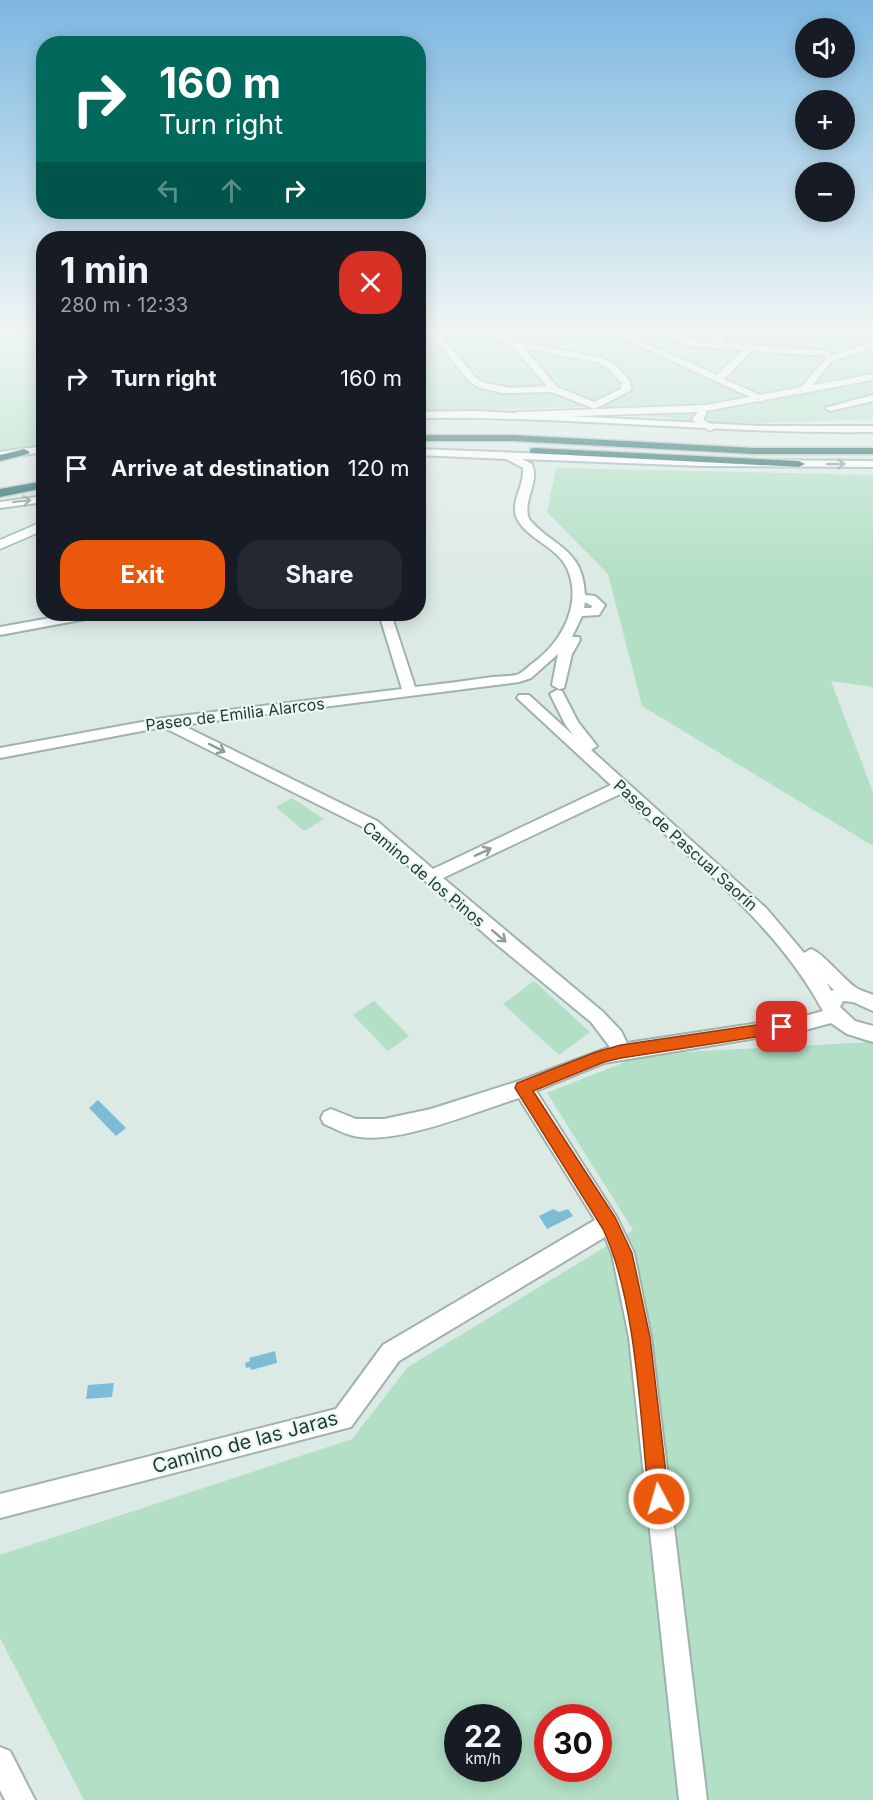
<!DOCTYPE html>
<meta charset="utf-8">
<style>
body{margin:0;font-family:Inter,sans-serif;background:#242831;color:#f1f3f6;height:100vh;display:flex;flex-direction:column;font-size:22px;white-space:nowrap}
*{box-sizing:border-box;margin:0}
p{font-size:20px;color:#9ea1a6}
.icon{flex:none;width:33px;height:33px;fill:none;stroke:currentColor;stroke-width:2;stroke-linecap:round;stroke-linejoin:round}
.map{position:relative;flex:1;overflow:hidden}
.sheet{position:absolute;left:36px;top:231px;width:390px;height:390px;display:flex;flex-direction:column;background:#171b24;border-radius:24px;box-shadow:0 3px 15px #0003}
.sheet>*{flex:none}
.guide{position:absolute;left:36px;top:36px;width:390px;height:183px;border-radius:24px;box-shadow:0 3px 15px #0003;background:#00695c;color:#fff;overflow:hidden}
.controls{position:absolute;left:795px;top:18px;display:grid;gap:12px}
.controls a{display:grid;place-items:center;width:60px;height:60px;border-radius:50%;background:#171b24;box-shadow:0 3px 15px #0003;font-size:30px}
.speed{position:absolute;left:444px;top:1704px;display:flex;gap:12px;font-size:30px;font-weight:700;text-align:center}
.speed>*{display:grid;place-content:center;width:78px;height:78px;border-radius:50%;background:#171b24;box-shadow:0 3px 15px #0003;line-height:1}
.speed small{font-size:15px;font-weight:400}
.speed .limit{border:9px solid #d22;background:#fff;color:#111}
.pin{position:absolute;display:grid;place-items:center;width:51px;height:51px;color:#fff;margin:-26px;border-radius:12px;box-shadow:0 3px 9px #0006}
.me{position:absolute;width:66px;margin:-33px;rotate:354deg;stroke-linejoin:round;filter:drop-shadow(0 0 4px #0008)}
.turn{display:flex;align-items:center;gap:21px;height:126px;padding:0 24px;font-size:27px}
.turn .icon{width:78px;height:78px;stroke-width:2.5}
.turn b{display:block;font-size:42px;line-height:51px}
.lanes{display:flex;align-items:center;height:57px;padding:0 24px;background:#0003;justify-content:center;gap:30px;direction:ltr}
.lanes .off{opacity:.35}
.round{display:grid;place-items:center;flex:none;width:63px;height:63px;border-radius:24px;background:#242831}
.head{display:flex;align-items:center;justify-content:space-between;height:102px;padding:0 24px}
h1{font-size:36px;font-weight:700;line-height:45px}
.primary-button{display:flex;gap:12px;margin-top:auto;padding:12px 24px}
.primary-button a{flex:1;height:69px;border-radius:24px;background:#ea580c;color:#fff;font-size:24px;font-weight:700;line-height:69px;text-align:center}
.primary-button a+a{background:#242831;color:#f1f3f6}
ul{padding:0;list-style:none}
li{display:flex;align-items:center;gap:18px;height:90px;padding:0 24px}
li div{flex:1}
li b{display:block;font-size:22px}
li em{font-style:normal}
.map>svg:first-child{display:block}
.green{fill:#b2dfc5;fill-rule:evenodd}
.water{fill:#7cbcd7}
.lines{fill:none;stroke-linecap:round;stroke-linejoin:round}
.street-casing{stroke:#9fb2ae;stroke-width:4}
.secondary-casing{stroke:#9ab7b1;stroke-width:3}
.highway-casing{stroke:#bbc4c3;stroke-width:3}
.street{fill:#fff;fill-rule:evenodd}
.secondary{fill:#fff;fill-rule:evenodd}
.highway{fill:#256a66;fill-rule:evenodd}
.oneway{stroke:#8e9d9b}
.route{fill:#ea580c;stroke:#983908;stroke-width:1.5}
.labels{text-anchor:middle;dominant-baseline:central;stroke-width:4.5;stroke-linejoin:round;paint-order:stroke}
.street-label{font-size:16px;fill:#1c3b37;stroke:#edf7f3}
.near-street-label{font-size:20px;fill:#1c3b37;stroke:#edf7f3}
</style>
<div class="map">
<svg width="873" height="1800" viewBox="0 0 873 1800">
<rect width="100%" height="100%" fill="#dceae6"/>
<g class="green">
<path d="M0 328H43V446L0 452Z"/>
<path d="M418 328H873V419L719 425 585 407 419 411Z"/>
<path d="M556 468 873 475V687L831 681 873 792V846L642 706 608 574 547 512Z"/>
<path d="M292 798 324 819 304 831 276 807Z"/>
<path d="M534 981 590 1032 559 1055 503 1004Z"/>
<path d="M374 1001 409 1036 388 1051 353 1015Z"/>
<path d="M873 1042V1800H84L0 1638V1555L352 1439 408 1367 633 1230 547 1093 645 1054ZM458 1718H508V1768H458ZM548 1718H598V1768H548Z"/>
</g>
<g class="water">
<path d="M98 1100 126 1128 116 1136 89 1108Z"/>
<path d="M553 1209 559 1212 568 1209 573 1216 547 1229 539 1216Z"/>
<path d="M275 1351 277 1363 251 1370 250 1367 246 1368 245 1363 250 1361 249 1358Z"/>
<path d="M114 1383 112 1397 86 1399 88 1385Z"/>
</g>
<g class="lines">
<g class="street-casing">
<g id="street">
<path d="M426 328H434L476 378 485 383 512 388 547 386 512 346 482 328H492L518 342 603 358 614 364 630 381 631 390 595 409 552 392 502 393 478 387 470 382ZM524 348 597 362 608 368 622 383 621 389 594 402 557 387Z"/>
<path d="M601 328H611L717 375 743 350 691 346 647 328H658L692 340 712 342 726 328H735L721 343 826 351 829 352V356L873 342V348L832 361 807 392 804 393 799 390 828 356 752 351 724 379 764 397 766 399 761 402Z"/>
<path d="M873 395V401L830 411 825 408Z"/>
<path d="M475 411 759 426H873V432C721 434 570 416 418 418V412Z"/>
<path d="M44 446V452L0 458V452Z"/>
<path d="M418 449 703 460 873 461V467L703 466 522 459 532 464C540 483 522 500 529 519 552 547 583 547 585 595L595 596 605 605 599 615 582 616 572 637H579L580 640 572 654 564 688 559 689 552 685 558 654 531 678 519 682 182 725 377 821 433 869 611 785 517 698 519 695H529L573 735 565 724 550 694 557 690 562 691 578 722 597 746 591 750 766 908 804 953 811 949C823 953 842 978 855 987 860 991 867 992 873 995V1011L853 1002 843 1001 840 1007 855 1021 873 1026V1042L847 1034 831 1023 805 1030 604 1063 536 1091 616 1216 634 1253 651 1337 707 1800H679L629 1337 612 1254 605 1237 399 1361 351 1427 0 1518V1494L336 1409 383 1345 595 1220 519 1098C477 1111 396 1146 354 1136 344 1134 334 1128 324 1124L321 1118 324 1112 331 1109 356 1119H384L431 1109 519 1081 610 1047 591 1022 495 943 367 829 163 727 0 758V748L164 718 402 689 380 617 385 614 392 617 415 687C441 684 466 681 492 677 500 676 512 677 519 674 523 672 529 666 533 663 562 642 583 603 567 568 556 545 525 539 516 516 511 501 525 484 523 468L506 459 418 455ZM585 602 592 606 591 608H584ZM620 794C692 860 776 923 823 1011L805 1016 627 1043 621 1031 603 1012 443 878ZM827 983 834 990 831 991Z"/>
<path d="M44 496V502L0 508V502Z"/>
<path d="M73 614H97L91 618 0 635V627Z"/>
<path d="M0 1747 10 1751 35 1800H5L0 1790Z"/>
</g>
</g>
<g class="secondary-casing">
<g id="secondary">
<path d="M873 374V380L706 411 707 413 703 419 715 428 710 431 692 420 698 412 517 418 512 415 517 412 706 405Z"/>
<path d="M44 521V530L0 549V540Z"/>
</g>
</g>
<g class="highway-casing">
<g id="highway">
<path d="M418 435H513L754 448H873V454H754L513 441H418Z"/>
<path d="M534 448 799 461 805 464 799 467 530 453V449Z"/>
<path d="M24 449 30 452 28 454 0 461V455Z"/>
<path d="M44 481V488L0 497V489Z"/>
</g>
</g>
<use href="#street" class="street"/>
<use href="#secondary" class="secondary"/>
<use href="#highway" class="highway"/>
</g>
<defs><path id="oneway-shaft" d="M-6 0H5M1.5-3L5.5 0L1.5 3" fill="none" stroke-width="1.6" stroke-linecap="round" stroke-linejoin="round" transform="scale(1.5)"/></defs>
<g class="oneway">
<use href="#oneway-shaft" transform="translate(836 464)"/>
<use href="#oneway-shaft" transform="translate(22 501) rotate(-7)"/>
<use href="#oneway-shaft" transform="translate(217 748) rotate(27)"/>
<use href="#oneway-shaft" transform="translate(483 852) rotate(-25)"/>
<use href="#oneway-shaft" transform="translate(499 936) rotate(40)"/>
</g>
<linearGradient id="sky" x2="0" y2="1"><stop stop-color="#7db7e1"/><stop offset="0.57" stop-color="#eff6f4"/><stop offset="1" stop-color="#eff6f4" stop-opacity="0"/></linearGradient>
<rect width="873" height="580" fill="url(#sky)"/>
<path class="route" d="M782 1021 787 1023 789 1027 787 1031 782 1033 621 1058 604 1062 533 1091 615 1217 632 1253 650 1337 669 1499 666 1506 659 1509 652 1506 649 1499C640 1418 637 1302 603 1229L515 1088 517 1083 596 1052 621 1045Z"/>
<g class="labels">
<g class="street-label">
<text transform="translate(235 714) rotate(-7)">Paseo de Emilia Alarcos</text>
<text transform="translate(686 845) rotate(42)">Paseo de Pascual Saorín</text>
<text transform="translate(424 874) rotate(40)">Camino de los Pinos</text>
</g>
<g class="near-street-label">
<text transform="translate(245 1442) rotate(-15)">Camino de las Jaras</text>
</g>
</g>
</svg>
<div class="controls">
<a><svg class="icon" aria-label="sound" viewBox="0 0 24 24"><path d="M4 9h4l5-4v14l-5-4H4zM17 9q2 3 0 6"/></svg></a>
<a>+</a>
<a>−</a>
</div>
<div class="speed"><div>22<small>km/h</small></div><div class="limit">30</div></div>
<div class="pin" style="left:782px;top:1027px;background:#d93025"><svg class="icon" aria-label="arrive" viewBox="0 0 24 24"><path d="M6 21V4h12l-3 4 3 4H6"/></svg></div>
<svg class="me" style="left:659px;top:1499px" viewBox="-20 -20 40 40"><circle r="17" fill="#ea580c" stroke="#fff" stroke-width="3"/><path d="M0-11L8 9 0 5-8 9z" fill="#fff"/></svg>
<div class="guide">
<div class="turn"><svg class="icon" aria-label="right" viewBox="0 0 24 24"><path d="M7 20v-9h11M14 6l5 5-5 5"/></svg><div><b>160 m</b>Turn right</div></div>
<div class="lanes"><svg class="icon off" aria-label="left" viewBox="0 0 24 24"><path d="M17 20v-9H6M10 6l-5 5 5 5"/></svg><svg class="icon off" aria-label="ahead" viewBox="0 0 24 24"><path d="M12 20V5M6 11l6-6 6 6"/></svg><svg class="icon" aria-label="right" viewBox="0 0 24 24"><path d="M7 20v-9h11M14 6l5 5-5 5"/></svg></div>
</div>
<section class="sheet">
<div class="head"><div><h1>1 min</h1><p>280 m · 12:33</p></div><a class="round" style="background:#d93025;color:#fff"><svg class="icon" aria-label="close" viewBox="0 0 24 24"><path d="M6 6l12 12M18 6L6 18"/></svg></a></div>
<ul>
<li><svg class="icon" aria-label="right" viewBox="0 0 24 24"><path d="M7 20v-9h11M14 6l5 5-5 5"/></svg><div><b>Turn right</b></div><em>160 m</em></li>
<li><svg class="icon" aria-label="arrive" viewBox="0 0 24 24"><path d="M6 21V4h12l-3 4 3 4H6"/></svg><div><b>Arrive at destination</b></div><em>120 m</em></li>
</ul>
<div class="primary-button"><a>Exit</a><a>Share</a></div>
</section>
</div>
